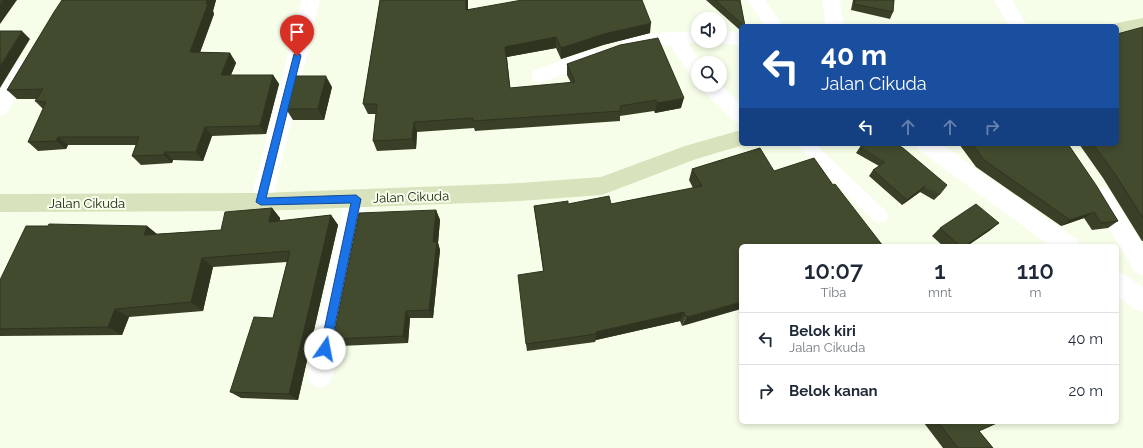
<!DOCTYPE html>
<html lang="id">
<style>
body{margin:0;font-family:Raleway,sans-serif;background:#f6f6f7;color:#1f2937;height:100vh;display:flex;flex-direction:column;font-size:15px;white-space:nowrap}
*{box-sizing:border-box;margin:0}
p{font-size:13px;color:#747a83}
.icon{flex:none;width:22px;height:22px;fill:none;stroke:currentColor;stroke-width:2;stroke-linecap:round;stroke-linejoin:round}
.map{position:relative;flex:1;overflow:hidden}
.sheet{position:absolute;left:739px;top:244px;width:380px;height:180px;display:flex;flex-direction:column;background:#fff;border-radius:6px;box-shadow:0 2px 6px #0003}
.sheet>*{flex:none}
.banner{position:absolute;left:739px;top:24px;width:380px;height:122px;border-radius:6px;box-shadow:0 2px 6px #0003;background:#1a4fa0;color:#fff;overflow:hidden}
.tools{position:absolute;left:691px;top:12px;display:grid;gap:8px}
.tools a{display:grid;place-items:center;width:36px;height:36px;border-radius:50%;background:#fff;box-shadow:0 2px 6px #0003;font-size:20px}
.pin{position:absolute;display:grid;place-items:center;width:34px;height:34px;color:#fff;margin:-41px -17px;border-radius:50% 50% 50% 0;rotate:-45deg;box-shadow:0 0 4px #0007}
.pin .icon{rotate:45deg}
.me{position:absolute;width:44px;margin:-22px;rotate:12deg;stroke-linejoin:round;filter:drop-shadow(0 0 3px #0008)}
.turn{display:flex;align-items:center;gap:14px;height:84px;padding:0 16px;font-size:18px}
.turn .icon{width:52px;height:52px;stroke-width:2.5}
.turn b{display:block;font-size:28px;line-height:34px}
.lanes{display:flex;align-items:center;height:38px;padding:0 16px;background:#0003;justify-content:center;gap:20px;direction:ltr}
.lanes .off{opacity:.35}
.eta{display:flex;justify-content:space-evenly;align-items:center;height:68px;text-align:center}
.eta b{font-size:24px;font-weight:600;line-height:28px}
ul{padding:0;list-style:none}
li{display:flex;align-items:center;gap:12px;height:52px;padding:0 16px;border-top:1px solid #e0e1e3}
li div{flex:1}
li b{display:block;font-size:15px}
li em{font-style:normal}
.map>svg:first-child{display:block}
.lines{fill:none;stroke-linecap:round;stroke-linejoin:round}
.lane{fill:#fff;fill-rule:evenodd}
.street{fill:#fff;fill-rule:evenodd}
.secondary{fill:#d8e2bc;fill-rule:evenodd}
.wall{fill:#394027}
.shaded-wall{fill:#2e3420}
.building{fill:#424b2d;stroke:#2e3420}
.route{fill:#1a73e8;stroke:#114b97}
.labels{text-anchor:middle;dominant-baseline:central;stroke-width:4;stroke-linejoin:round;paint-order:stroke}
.street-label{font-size:13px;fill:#191e11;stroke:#f6fee9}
</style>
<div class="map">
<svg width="1143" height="448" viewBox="0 0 1143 448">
<rect width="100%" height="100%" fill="#f6fee9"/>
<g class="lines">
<path class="lane" d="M798 144H815L886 211 888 216 886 221 880 223 874 221 800 148Z"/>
<g class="street">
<path d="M302 0H320L272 202 269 208 261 211 253 208 250 202Z"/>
<path d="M747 0H765L783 26H765Z"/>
<path d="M822 0H840L844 26H826Z"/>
<path d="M994 0H1012L1027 26H1009Z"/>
<path d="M698 31V41L704 42 688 44 702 63H698V78L691 76 670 45 650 47 630 52 624 50 621 45 624 40 650 33Z"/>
<path d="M720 31 741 32V46L714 42 720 41Z"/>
<path d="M595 48 602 50 604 55 602 60 540 83 533 81 531 76 533 71Z"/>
<path d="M25 59 32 61 34 66 7 113 0 116V91L18 61Z"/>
<path d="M720 84 741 104V124L734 121 702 90 699 85Z"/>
<path d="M916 144H941L1076 239 1079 246H1050L919 150Z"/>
<path d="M1101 187 1109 190 1143 245V275L1135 272 1090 196 1093 190Z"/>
<path d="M356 190 364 193 367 199 333 375 329 384 320 387 311 384 307 375 345 199 348 193Z"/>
<path d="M1117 271 1125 275 1143 287V312L1135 309 1117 296Z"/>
</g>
<g class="secondary">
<path d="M1143 18V30L1117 35V26H1110L1117 23Z"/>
<path d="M741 130V144H747L696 159 602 195 520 201 261 211 0 212V194L261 193 520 183 601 177 685 146Z"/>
</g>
</g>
<g class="wall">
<path d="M62 0H216L213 11 214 14 200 52 230 53 236 63 231 75H273L279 84 266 134 212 136 203 161 173 160 172 163 141 165 132 156 136 145H68L66 149 38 151 28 142 43 109 35 101 37 99H17L7 90Z"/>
<path d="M380 0H468V9L650 33 603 45 561 59 556 48 507 57 510 88 571 83 567 75V64L681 108 655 113 654 111 620 116V121L475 131 474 128 417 132 416 149 377 151 373 141 376 114H368L363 104Z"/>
<path d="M706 0H740L745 26H741V31Z"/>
<path d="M853 0H894L893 12 890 19 851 10Z"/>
<path d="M1143 27V241H1142L1103 178 1079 144H1117Z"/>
<path d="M332 87 324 120H293L286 109Z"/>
<path d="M959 144H1068L1118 221 1108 228 1092 230 1084 218 1061 226 976 167Z"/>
<path d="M860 147 939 195 934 200 920 192 902 205 869 176 873 170 879 166 856 153Z"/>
<path d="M760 148 682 326 680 321 596 340 595 342 527 351 526 344 543 271 534 206 568 204H611L693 188 689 180 692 169Z"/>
<path d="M272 208 280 218V221L331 215 338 225 298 400 241 398 230 392 273 318 287 262 213 267 203 311 129 317 122 335 0 336V280L147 226 157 234 221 230Z"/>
<path d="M436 210 440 220 438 243 440 250 433 318H410L408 343 340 346 333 339Z"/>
<path d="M999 223 989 231 967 246H943L932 236 940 228Z"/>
<path d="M925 422H999L979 431 993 448H943L924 423Z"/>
</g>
<g class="shaded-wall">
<path d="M3 0H17L0 24V4Z"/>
<path d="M207 0H216L213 11 214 14 197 61 190 52Z"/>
<path d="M466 0H468V21L466 10Z"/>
<path d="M651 23 650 33 603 45 561 59V48L604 34Z"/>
<path d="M22 31 30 39 0 88V66Z"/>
<path d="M556 37V48L507 57 505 47Z"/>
<path d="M230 53 236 63 227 84 221 75Z"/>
<path d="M273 75 279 84 266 134 260 126Z"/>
<path d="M326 76 332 87 324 120 318 109Z"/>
<path d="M684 98 681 108 655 113 657 103Z"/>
<path d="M414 122 417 132 416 149 412 139Z"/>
<path d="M205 127 212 136 203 161 196 152Z"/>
<path d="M58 137 68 145 66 149 56 141Z"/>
<path d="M165 152 173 160 172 163 164 155Z"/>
<path d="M925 186 920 192 902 205 907 200Z"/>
<path d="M272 208 280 218 278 232 269 222Z"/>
<path d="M436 210 440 220 438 243 440 250 433 318 429 310 433 242Z"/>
<path d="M1094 212 1084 218 1061 226 1070 220Z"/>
<path d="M331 215 338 225 298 400 289 394Z"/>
<path d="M999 223 989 231 967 246H965Z"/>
<path d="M147 226 159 236 144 235Z"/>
<path d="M202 258 213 267 203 311 191 302Z"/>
<path d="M741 302V309L682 326 686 317Z"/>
<path d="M115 309 129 317 122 335 108 327Z"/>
<path d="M406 311 410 318 408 343 403 336Z"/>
<path d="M684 312 680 321 596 340V332Z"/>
</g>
<g class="building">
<path d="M0 0H3L0 4Z"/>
<path d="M62 0H207L206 4H208L190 52 230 53 221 75H273L260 126 205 127 196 152H165L164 155 132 156 139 137H58L56 141 28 142 46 102 35 101 43 89 7 90 54 12Z"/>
<path d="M380 0H466V10L522 0H642L651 23 604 34 561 48 556 37 505 47 510 88 575 82 567 64 620 45 658 38 684 98 657 103 656 100 620 106 621 111 473 121V118L414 122 412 139 373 141 377 104H363Z"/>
<path d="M715 0H740L745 26H744Z"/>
<path d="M855 0H894L893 12 854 4Z"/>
<path d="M1143 27V218L1113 171 1093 144H1117V34Z"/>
<path d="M0 31H22L0 66Z"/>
<path d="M294 76H326L318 109H286Z"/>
<path d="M870 144H896L903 148 947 185 939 195 925 186 907 200 873 170 885 162 860 147Z"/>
<path d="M972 144H1068L1096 185 1118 221 1101 223 1094 212 1070 220 984 160Z"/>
<path d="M760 148 774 171 814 158 833 185 835 184 883 246H741V302L686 317 684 312 596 332V334L526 344 518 275 544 271 534 206 568 201V204L609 196 611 204 702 186 692 169Z"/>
<path d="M976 204 999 223 965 246H960L940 228Z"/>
<path d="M272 208 269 222 331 215 289 394 230 392 254 317 273 318 290 251 202 258 191 302 115 309 108 327 0 329V280L26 226H48L49 224 147 226 144 235 221 230 225 212Z"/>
<path d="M436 210 433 242H437L429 310 406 311 403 336 333 339 359 213Z"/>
<path d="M938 422H999L979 431 993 448H958Z"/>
</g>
<path class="route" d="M294 54H300L301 56 266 198 356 195 361 199 330 349 329 353 325 354 322 353 320 349 351 203 261 205 256 202Z"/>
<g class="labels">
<g class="street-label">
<text transform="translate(411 197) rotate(-2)">Jalan Cikuda</text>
<text x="87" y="203">Jalan Cikuda</text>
</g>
</g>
</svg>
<div class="tools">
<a><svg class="icon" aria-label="sound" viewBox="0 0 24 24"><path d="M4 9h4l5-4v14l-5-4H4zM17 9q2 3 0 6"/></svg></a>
<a><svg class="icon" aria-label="search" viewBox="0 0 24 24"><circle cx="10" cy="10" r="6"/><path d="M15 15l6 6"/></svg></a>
</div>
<div class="pin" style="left:297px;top:56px;background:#d93025"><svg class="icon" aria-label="arrive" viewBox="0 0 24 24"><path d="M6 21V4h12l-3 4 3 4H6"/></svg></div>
<svg class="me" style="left:325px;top:349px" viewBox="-20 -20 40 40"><circle r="19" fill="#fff"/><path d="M0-13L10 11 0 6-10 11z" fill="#1a73e8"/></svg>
<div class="banner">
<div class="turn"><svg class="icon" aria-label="left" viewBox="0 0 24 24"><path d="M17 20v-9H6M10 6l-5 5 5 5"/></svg><div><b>40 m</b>Jalan Cikuda</div></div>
<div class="lanes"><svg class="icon" aria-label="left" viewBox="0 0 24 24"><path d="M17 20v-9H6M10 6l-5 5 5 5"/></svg><svg class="icon off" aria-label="ahead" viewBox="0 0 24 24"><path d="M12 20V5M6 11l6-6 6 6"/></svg><svg class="icon off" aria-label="ahead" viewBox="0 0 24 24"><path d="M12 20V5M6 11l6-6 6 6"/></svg><svg class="icon off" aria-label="right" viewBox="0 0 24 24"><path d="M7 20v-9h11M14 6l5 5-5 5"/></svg></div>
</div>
<section class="sheet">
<div class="eta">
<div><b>10:07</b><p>Tiba</p></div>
<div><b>1</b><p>mnt</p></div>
<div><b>110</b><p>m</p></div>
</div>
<ul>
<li><svg class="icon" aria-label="left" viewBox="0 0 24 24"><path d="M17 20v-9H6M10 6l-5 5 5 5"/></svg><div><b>Belok kiri</b><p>Jalan Cikuda</p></div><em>40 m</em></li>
<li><svg class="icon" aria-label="right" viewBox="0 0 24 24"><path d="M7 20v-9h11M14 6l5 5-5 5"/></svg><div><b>Belok kanan</b></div><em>20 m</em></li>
</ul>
</section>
</div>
